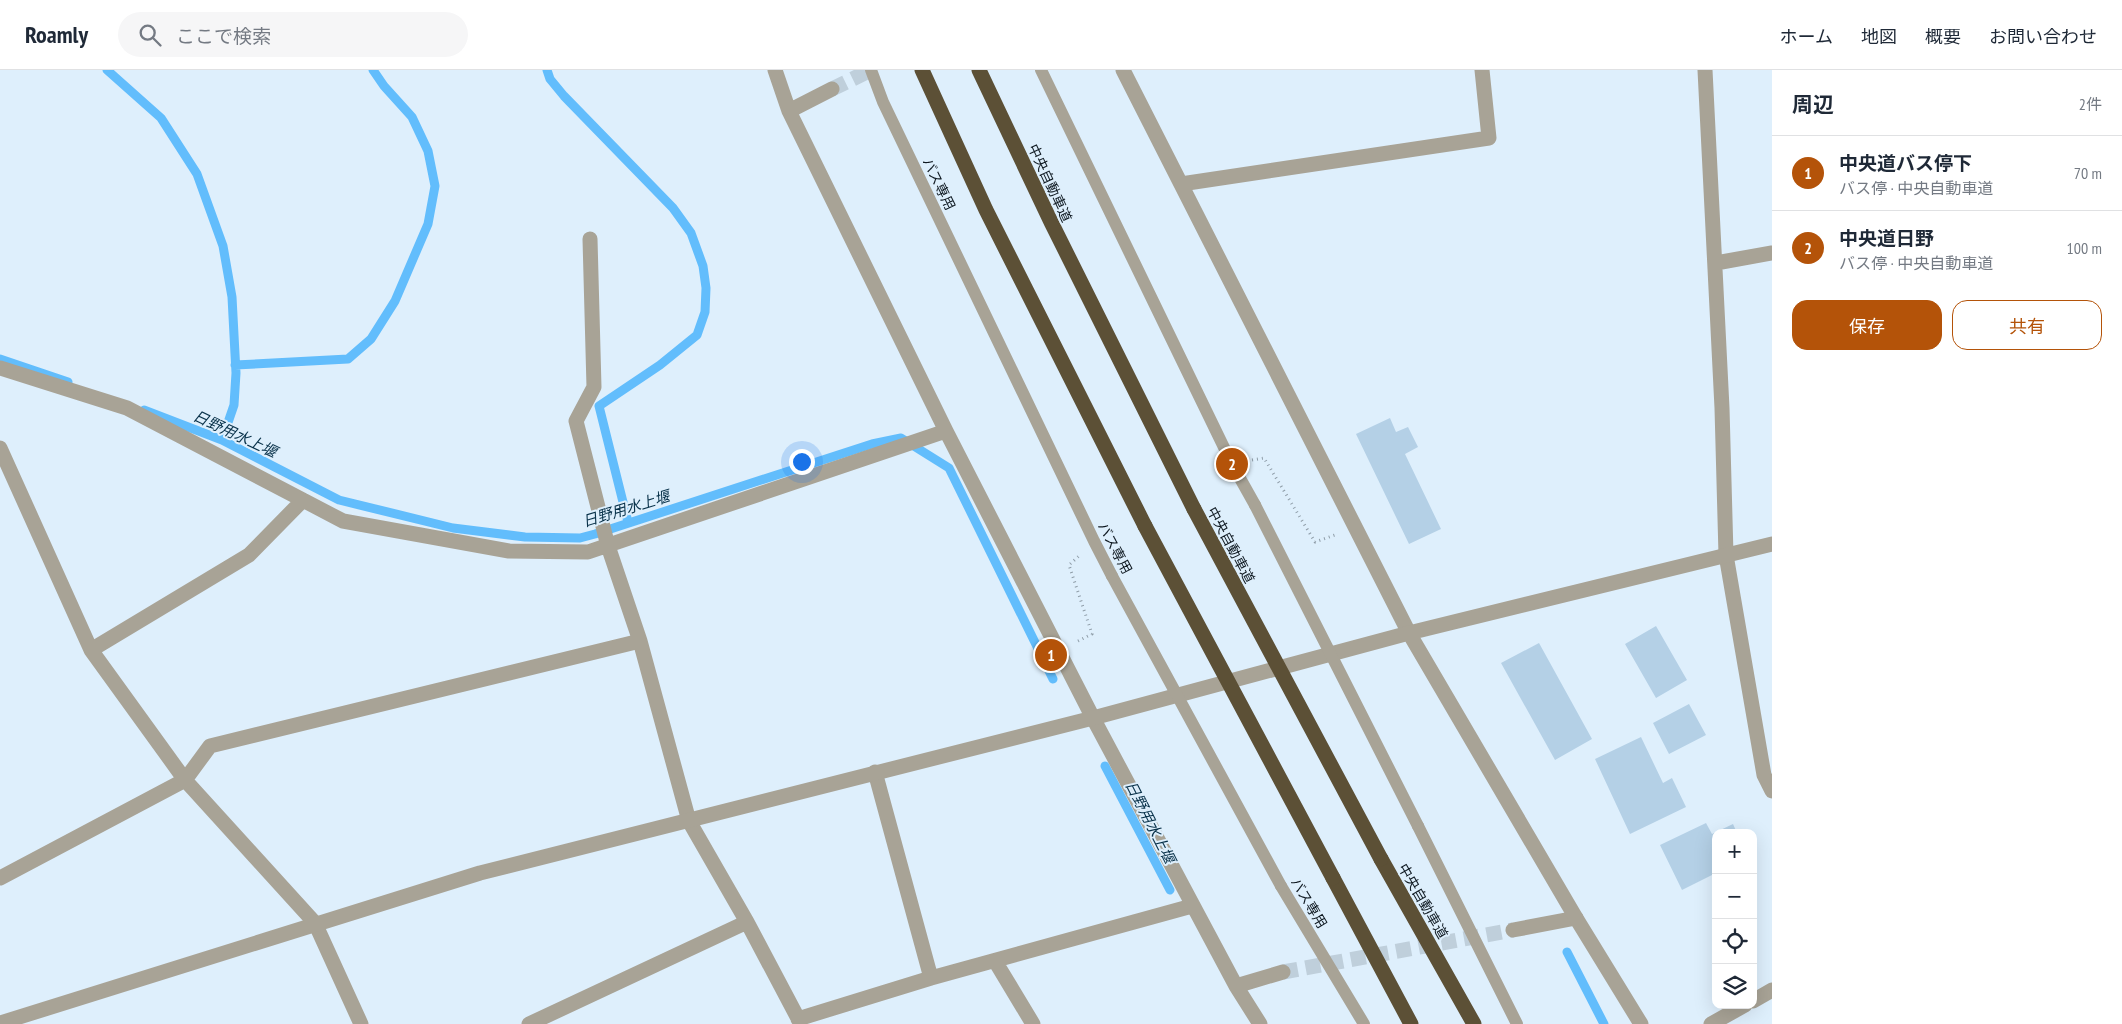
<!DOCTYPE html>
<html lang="ja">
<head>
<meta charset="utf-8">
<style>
  body { margin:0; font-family:"PT Sans Narrow","Noto Sans JP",sans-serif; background:#f6f6f7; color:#1f2937 }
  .controls { position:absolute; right:15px; bottom:15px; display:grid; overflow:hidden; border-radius:10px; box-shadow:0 5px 20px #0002 }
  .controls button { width:45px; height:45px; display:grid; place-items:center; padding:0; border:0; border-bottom:1px solid #e0e1e3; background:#fff; color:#1f2937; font:25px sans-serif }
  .you { position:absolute; left:801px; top:391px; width:18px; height:18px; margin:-12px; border:4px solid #fff; border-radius:50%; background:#1a73e8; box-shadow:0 0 0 8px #1a73e833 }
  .badge { display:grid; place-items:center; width:32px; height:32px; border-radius:50%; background:#b45309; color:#fff; font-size:16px; font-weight:700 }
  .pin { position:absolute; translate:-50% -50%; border:2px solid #fff; box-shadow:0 1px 5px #0006 }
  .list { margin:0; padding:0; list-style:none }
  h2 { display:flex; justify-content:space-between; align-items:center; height:65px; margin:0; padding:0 20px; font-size:21px }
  h2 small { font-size:16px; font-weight:400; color:#747a83 }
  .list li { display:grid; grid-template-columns:32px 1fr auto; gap:15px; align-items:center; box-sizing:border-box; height:75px; padding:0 20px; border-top:1px solid #e0e1e3 }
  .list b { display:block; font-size:19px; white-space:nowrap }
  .list p { margin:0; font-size:16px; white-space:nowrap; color:#747a83 }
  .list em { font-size:16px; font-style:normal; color:#747a83 }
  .actions { display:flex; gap:10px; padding:15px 20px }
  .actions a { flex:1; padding:11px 0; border:1px solid #b45309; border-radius:15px; text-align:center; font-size:18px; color:#b45309 }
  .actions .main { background:#b45309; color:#fff }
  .icon { flex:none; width:28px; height:28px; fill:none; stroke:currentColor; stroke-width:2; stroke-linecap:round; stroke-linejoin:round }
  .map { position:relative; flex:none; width:1772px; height:954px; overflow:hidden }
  header { display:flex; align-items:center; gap:30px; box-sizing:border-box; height:70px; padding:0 25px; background:#fff; border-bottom:1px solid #e0e1e3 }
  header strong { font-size:24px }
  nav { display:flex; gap:28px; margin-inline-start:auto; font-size:18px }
  .search { width:350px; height:45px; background:#f6f6f7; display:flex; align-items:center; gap:12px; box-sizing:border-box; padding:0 18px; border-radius:28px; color:#747a83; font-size:19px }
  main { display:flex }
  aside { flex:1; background:#fff }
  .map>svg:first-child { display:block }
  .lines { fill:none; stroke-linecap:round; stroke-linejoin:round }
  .stream { stroke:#62bdfc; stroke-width:9 }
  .building { fill:#b4d0e6 }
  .minor-tunnel { stroke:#bfcfdb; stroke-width:15; stroke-dasharray:15 8; stroke-linecap:butt }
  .path { stroke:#8f9da8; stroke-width:3; stroke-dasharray:1 4; stroke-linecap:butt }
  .service { stroke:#a8a396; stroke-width:12 }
  .minor { stroke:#a8a396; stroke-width:15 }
  .tertiary { stroke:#a8a396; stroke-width:15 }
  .motorway { stroke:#5c5036; stroke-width:15 }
  .service-bridge { stroke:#a8a396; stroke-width:12 }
  .motorway-bridge { stroke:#5c5036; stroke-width:15 }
  .labels { text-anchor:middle; stroke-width:4; stroke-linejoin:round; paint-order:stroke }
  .street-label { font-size:14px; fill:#0e1820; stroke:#deeffc }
  .water-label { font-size:15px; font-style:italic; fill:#073048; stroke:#deeffc }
</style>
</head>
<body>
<header>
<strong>Roamly</strong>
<div class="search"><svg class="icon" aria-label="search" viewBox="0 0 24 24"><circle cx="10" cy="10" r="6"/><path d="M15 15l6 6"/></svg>ここで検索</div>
<nav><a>ホーム</a><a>地図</a><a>概要</a><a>お問い合わせ</a></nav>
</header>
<main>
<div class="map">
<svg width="1772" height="954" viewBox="0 0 1772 954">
  <rect width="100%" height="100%" fill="#deeffc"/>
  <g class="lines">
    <!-- stream -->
    <path class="stream" d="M107,0L161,48L197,104L223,176L232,227L236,303L234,335L222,370
      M547,0L550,9L564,26L673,138L691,163L703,196L706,218L705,242L697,265L660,295L599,336L628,452
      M0,289L68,312
      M235,295L348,289L371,269L395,231L428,154L435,116L428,81L412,47L384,16L373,0
      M144,340L222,370L339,430L453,458L525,467L580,468L595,464L872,374L901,368L949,398L1053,609
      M1105,696L1170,820
      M1567,882L1604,954"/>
  </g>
  <!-- building -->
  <path class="building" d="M1390,348L1396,362L1408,357L1418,377L1405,384L1441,459L1409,474L1356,364Z
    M1656,556L1687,610L1656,628L1625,574Z
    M1539,573L1592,669L1555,690L1501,593Z
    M1689,634L1706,665L1669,684L1653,653Z
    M1641,667L1663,713L1672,708L1686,737L1630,764L1595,689Z
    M1706,753L1712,764L1733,754L1737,763H1716V803L1682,820L1660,775Z"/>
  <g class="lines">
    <!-- minor-tunnel -->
    <path class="minor-tunnel" d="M832,19L871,0
      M1283,902L1513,860"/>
    <!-- path -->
    <path class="path" d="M1252,390L1264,388L1315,472L1335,465
      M1078,571L1092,564L1069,495L1079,486"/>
    <!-- service -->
    <path class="service" d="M871,0L883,32L1094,471L1112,506
      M1041,0L1232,394L1255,435
      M1418,756L1517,954
      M1281,816L1364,954"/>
    <!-- minor -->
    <path class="minor" d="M775,0L789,41L946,361L1093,648L1236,916L1260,954
      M1123,0L1409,563
      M1705,0L1722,338L1726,485L1764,705L1772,721
      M789,41L832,19
      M1181,114L1489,68L1482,0
      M590,169L594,317L576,351L608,476L640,571L689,751L747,852L801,954
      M1716,193L1772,183
      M0,298L127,338L343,451L509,481L588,482L946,361
      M0,378L91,580L185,710L315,853L361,954
      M91,580L249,485L303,430
      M875,702L931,908
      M0,808L185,710L210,676L640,571
      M1513,860L1576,848
      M995,891L1033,954
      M1236,916L1283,902
      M1753,931L1772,920
      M798,949L931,908L1192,836
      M529,954L747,852
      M1711,954L1745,935"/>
    <!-- tertiary -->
    <path class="tertiary" d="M1409,563L1576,848L1641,954
      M0,953L480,803L1093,648L1409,563L1772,474"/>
    <!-- motorway -->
    <path class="motorway" d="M922,0L986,140L1145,456
      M979,0L1051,152L1194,439
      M1381,789L1474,954
      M1333,808L1411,954"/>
    <!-- service-bridge -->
    <path class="service-bridge" d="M1255,435L1418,756
      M1112,506L1281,816"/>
    <!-- motorway-bridge -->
    <path class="motorway-bridge" d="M1194,439L1381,789
      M1145,456L1333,808"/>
  </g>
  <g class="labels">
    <!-- street labels -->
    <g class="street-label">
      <text transform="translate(1050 113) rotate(65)" y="5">中央自動車道</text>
      <text transform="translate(939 114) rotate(64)" y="5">バス専用</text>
      <text transform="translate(1231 475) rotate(62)" y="5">中央自動車道</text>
      <text transform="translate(1115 478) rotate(62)" y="5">バス専用</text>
      <text transform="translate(1423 831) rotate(60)" y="5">中央自動車道</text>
      <text transform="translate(1309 833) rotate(59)" y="5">バス専用</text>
    </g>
    <!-- water labels -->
    <g class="water-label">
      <text transform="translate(235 364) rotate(25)" y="5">日野用水上堰</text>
      <text transform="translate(626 439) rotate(-17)" y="5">日野用水上堰</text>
      <text transform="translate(1150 752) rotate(63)" y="5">日野用水上堰</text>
    </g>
  </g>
</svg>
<div class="controls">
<button>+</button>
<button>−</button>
<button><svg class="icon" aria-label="locate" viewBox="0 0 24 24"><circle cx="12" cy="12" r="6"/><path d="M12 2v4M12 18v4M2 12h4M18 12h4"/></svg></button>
<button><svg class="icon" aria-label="layers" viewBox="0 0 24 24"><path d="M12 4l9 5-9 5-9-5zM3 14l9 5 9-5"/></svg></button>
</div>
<div class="you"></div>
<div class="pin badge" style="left:1051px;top:585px">1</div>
<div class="pin badge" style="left:1232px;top:394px">2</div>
</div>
<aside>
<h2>周辺<small>2件</small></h2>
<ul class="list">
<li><span class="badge">1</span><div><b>中央道バス停下</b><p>バス停 · 中央自動車道</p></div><em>70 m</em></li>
<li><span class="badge">2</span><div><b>中央道日野</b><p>バス停 · 中央自動車道</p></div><em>100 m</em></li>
</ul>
<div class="actions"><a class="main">保存</a><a>共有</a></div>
</aside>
</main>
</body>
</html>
